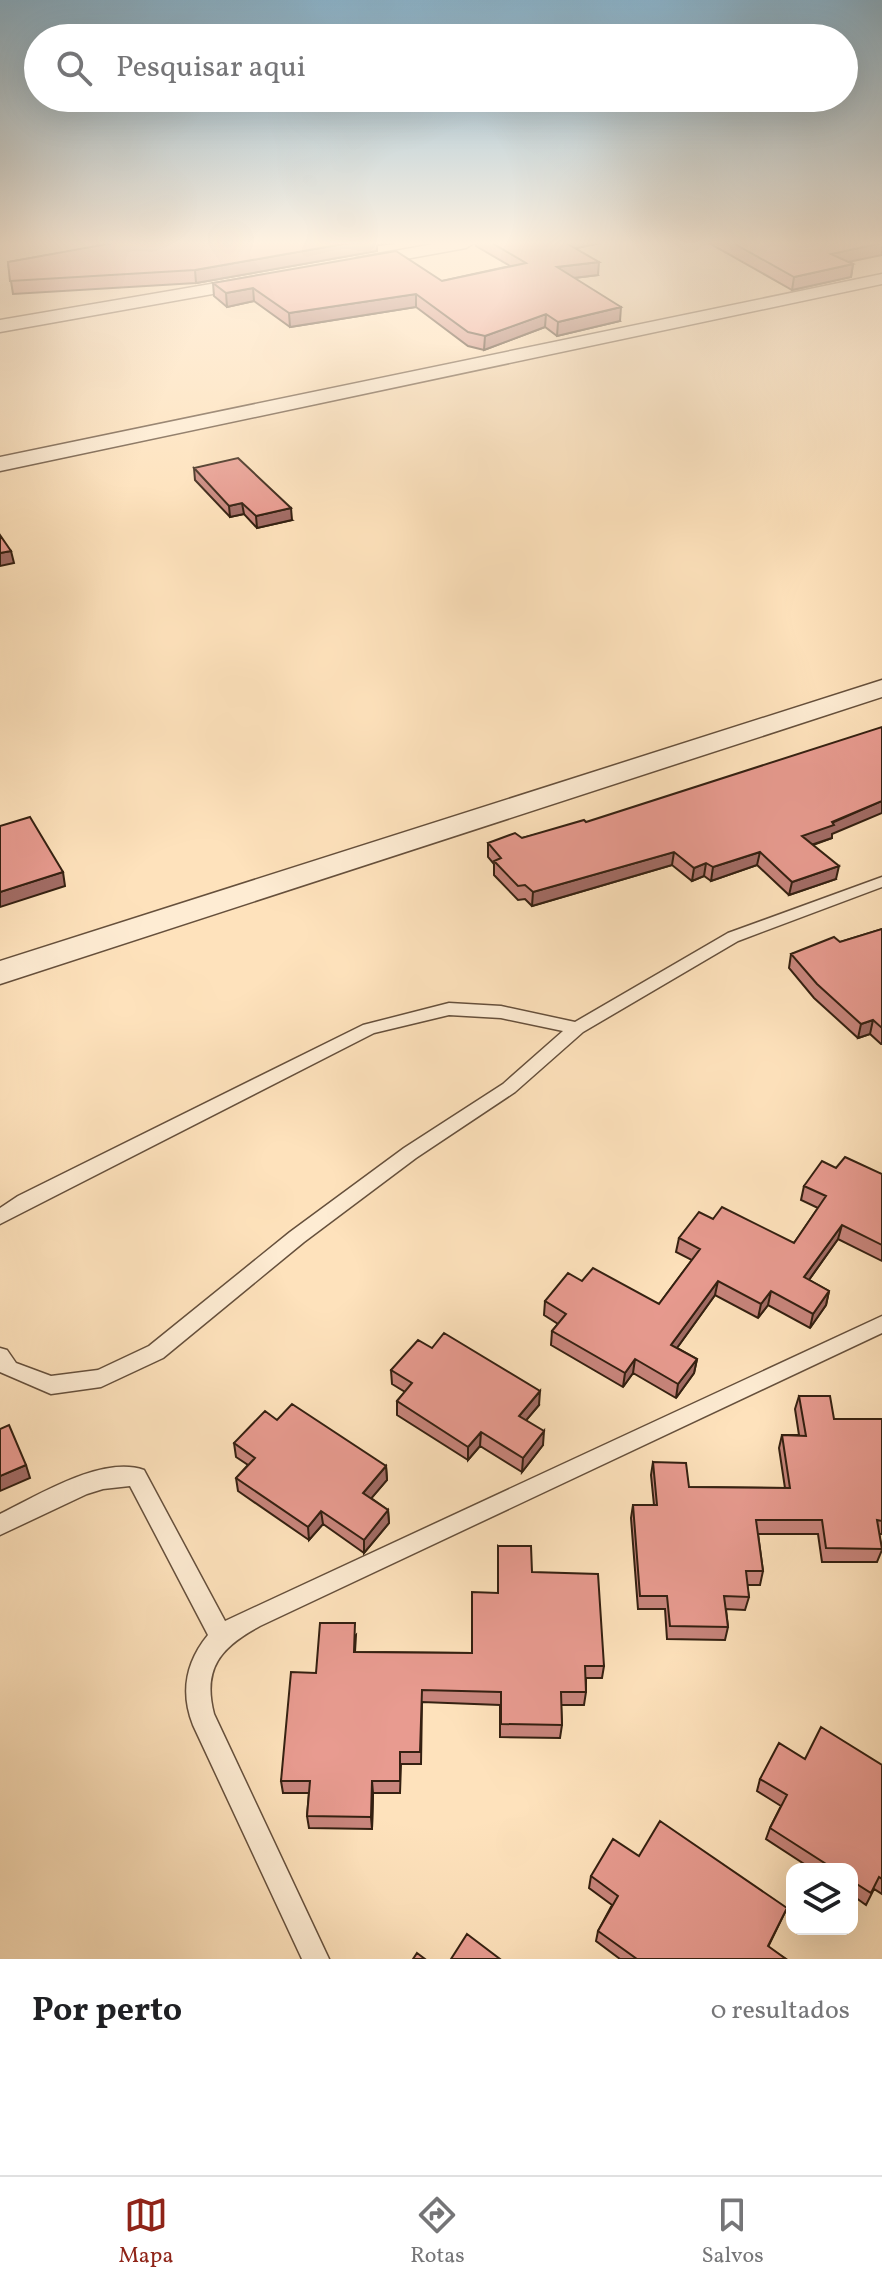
<!DOCTYPE html>
<html lang="pt">
<head>
<meta charset="utf-8">
<style>
  body { margin:0; font-family:Vollkorn,serif; background:#f6f6f6; color:#202124 }
  .controls { position:absolute; right:24px; bottom:24px; display:grid; overflow:hidden; border-radius:16px; box-shadow:0 8px 32px #0002 }
  .controls button { width:72px; height:72px; display:grid; place-items:center; padding:0; border:0; border-bottom:2px solid #e0e0e0; background:#fff; color:#202124; font:40px sans-serif }
  .list { margin:0; padding:0; list-style:none }
  h2 { display:flex; justify-content:space-between; align-items:center; height:104px; margin:0; padding:0 32px; font-size:34px }
  h2 small { font-size:26px; font-weight:400; color:#757577 }
  .icon { flex:none; width:44px; height:44px; fill:none; stroke:currentColor; stroke-width:2; stroke-linecap:round; stroke-linejoin:round }
  .map { position:relative; flex:none; width:882px; height:1959px; overflow:hidden }
  .search { position:absolute; background:#fff; box-shadow:0 8px 32px #0002; left:24px; right:24px; top:24px; height:88px; display:flex; align-items:center; gap:20px; box-sizing:border-box; padding:0 28px; border-radius:44px; color:#757577; font-size:30px }
  .sheet { height:216px; background:#fff }
  nav { display:flex; justify-content:space-around; align-items:center; box-sizing:border-box; height:112px; border-top:2px solid #e0e0e0; background:#fff; font-size:22px; color:#757577 }
  nav a { display:grid; justify-items:center; gap:4px }
  nav .on { color:#8f2418 }
  .map>svg:first-child { display:block }
  .lines { fill:none; stroke-linecap:round; stroke-linejoin:round }
  .lane-casing { stroke:#66503c; stroke-width:3 }
  .street-casing { stroke:#66503c; stroke-width:3 }
  .lane { fill:#feecd3; fill-rule:evenodd }
  .street { fill:#feecd3; fill-rule:evenodd }
  .wall { fill:#c8857c; stroke:#342011; stroke-width:2 }
  .shaded-wall { fill:#a26c65; stroke:#342011; stroke-width:2 }
  .building { fill:#e89b90; stroke:#342011; stroke-width:2 }
</style>
</head>
<body>
<div class="map">
<svg width="882" height="1959" viewBox="0 0 882 1959">
  <rect width="100%" height="100%" fill="#fee2bc"/>
  <filter id="stains"><feTurbulence type="fractalNoise" baseFrequency=".0025" numOctaves="4"/><feColorMatrix values="0 0 0 0 .2 0 0 0 0 .09 0 0 0 0 .02 0 0 0 .5 -.17"/></filter>
  <radialGradient id="worn" r=".72"><stop offset=".6" stop-color="#630" stop-opacity="0"/><stop offset="1" stop-color="#630" stop-opacity=".3"/></radialGradient>
  <g class="lines">
    <defs>
      <path id="lane" d="M882,877V887L738,941L583,1032L515,1092L416,1158L304,1242L163,1358L101,1387L51,1394L0,1372V1348L7,1350L16,1363L51,1376L98,1370L149,1346L290,1232L404,1148L503,1084L563,1031L501,1018L449,1015L374,1033L0,1224V1208L18,1196L363,1025L449,1003L501,1006L575,1022L728,933Z
        M882,1316V1333L260,1626C221,1647 202,1668 214,1714L329,1959H302L193,1725C180,1692 186,1662 208,1635L130,1486L103,1489L87,1494L0,1535V1514C37,1496 102,1455 144,1470L225,1621Z"/>
      <path id="street" d="M439,243H474L466,248L356,268L347,263L356,258Z
        M882,274V284L0,471V457Z
        M257,276L263,277L266,281L263,285L0,332V320Z
        M882,680V697L0,984V961Z"/>
    </defs>
    <!-- lane casing -->
    <use href="#lane" class="lane-casing"/>
    <!-- street casing -->
    <use href="#street" class="street-casing"/>
    <!-- lane -->
    <use href="#lane" class="lane"/>
    <!-- street -->
    <use href="#street" class="street"/>
  </g>
  <!-- wall -->
  <path class="wall" d="M96,243H395L377,245V251L196,283L13,294L8,262L100,246Z
    M476,243H600L575,248L598,275L574,278L620,321L557,336L545,327L484,350L468,346L416,307L290,327L254,301L227,307L214,296L213,283L442,281L510,266L476,246Z
    M709,243H882L849,262L853,264L851,277L792,290Z
    M194,468L292,520L257,528L244,514L230,517L195,480Z
    M586,822L832,834V838L813,845L836,879L789,895L757,865L711,881L704,876L692,881L672,865L532,906L525,899L518,900L494,875V864L488,857V843L522,838Z
    M882,929V1044H881L870,1034L858,1038L814,998L789,968L791,954L840,942Z
    M836,1168L882,1174V1261L838,1239L809,1280L829,1291L826,1305L810,1328L768,1305L758,1318L715,1295L677,1348L697,1359L694,1373L676,1398L633,1373L623,1387L551,1345L552,1331L558,1324L544,1315L545,1301L582,1281L659,1304L692,1260L676,1252L679,1238L713,1219L794,1243L818,1208L801,1200L804,1186Z
    M432,1348L539,1405L526,1420L543,1445L522,1472L480,1446L468,1460L397,1415V1401L405,1392L392,1384L391,1370Z
    M799,1396L834,1419H882V1534H879L882,1550L877,1562H822L818,1534H758L763,1571L760,1585H747L749,1597L745,1610L726,1609L728,1627L725,1640L667,1639L665,1609H638L631,1518L633,1505H654L651,1475L653,1462L689,1487L785,1488L779,1448L782,1435H799L795,1409Z
    M277,1420L386,1466L387,1480L371,1498L388,1510L389,1523L364,1553L323,1524L309,1540L238,1491L236,1478L248,1465L236,1457L234,1443Z
    M498,1546L532,1572L604,1666L602,1678H586V1692L584,1705H561L562,1725L560,1738L500,1737V1705L422,1702L421,1764H401L400,1793H373L372,1829L309,1828L307,1816L309,1793H283L281,1781L316,1673L356,1635L355,1652L472,1653L498,1593Z
    M805,1759L882,1765V1894L874,1889L866,1905L852,1895V1869H812L766,1839L770,1828L781,1806L757,1791L760,1779Z
    M639,1856L787,1908L768,1947L786,1959H620L596,1941L598,1931L612,1905L589,1888L591,1876Z"/>
  <!-- shaded-wall -->
  <path class="shaded-wall" d="M349,243H395L377,245V251L196,283L195,270Z
    M559,243H600L559,252Z
    M882,243V255L829,266L831,254Z
    M599,262L598,275L556,280L557,267Z
    M853,264L851,277L792,290L794,277Z
    M253,288L254,301L227,307L226,293Z
    M416,294V307L290,327L289,313Z
    M621,307L620,321L557,336L558,322Z
    M546,314L545,327L484,350L485,336Z
    M242,503L244,514L230,517L229,506Z
    M291,508L292,520L257,528L256,516Z
    M11,551L14,563L0,566V553Z
    M882,801V813L832,834V838L799,849L802,836Z
    M674,852L672,865L532,906L533,892Z
    M760,852L757,865L711,881L713,867Z
    M706,863L704,876L692,881L694,868Z
    M839,866L836,879L789,895L792,882Z
    M63,872L65,886L0,907V892Z
    M873,1020L870,1034L858,1038L861,1024Z
    M842,1225L838,1239L801,1291L804,1277Z
    M718,1281L715,1295L669,1359L671,1345Z
    M771,1291L768,1305L758,1318L761,1304Z
    M829,1291L826,1305L810,1328L813,1314Z
    M635,1359L633,1373L623,1387L625,1373Z
    M697,1359L694,1373L676,1398L678,1384Z
    M540,1391L539,1405L518,1430L519,1416Z
    M544,1431L543,1445L522,1472L523,1458Z
    M481,1432L480,1446L468,1460V1447Z
    M26,1465L30,1478L0,1491V1476Z
    M386,1466L387,1480L364,1507L363,1493Z
    M388,1510L389,1523L364,1553V1540Z
    M321,1511L323,1524L309,1540L308,1527Z
    M372,1781L373,1793L372,1829L371,1817Z"/>
  <!-- building -->
  <path class="building" d="M113,243H349L195,270L10,281L8,262Z
    M492,243H566L599,262L557,267L621,307L558,322L546,314L485,336L468,332L416,294L289,313L253,288L226,293L213,283L396,251L442,281L526,263Z
    M733,243H882L831,254L853,264L794,277Z
    M238,458L291,508L256,516L242,503L229,506L194,468Z
    M0,535L11,551L0,553Z
    M882,727V801L832,822L834,825L802,836L839,866L792,882L760,852L713,867L706,863L694,868L674,852L533,892L525,885L518,886L494,861L501,858L488,843L515,833L522,838L584,820L586,822Z
    M30,817L63,872L0,892V826Z
    M882,929V1028L873,1020L861,1024L817,984L791,954L834,937L840,942Z
    M845,1157L882,1174V1245L842,1225L804,1277L829,1291L813,1314L771,1291L761,1304L718,1281L671,1345L697,1359L678,1384L635,1359L625,1373L552,1331L566,1314L545,1301L568,1273L582,1281L593,1268L659,1304L700,1249L679,1238L699,1212L713,1219L722,1207L794,1243L826,1196L804,1186L822,1161L836,1168Z
    M444,1333L540,1391L519,1416L544,1431L523,1458L481,1432L468,1447L397,1401L412,1383L391,1370L418,1340L432,1348Z
    M799,1396H830L834,1419H882V1521L877,1520L882,1549L826,1548L822,1520H756L763,1571H746L749,1597L724,1596L728,1627L670,1626L667,1596H640L633,1505H657L653,1462L686,1463L689,1487L790,1488L782,1435L806,1436Z
    M292,1404L386,1466L363,1493L388,1510L364,1540L321,1511L308,1527L236,1478L255,1458L234,1443L265,1411L277,1420Z
    M9,1425L26,1465L0,1476V1429Z
    M498,1546H531L532,1572L598,1574L604,1666H585L586,1692H561L562,1725L501,1724V1692L422,1690L420,1752H400V1781H372L371,1817L307,1816L310,1781H281L291,1672L316,1673L320,1623H355L354,1652L472,1653V1592L498,1593Z
    M821,1727L882,1765V1879L879,1877L871,1893L852,1881V1869H834L770,1828L787,1795L760,1779L779,1743L805,1759Z
    M660,1821L787,1908L768,1946L786,1959H637L598,1931L618,1896L591,1876L613,1839L639,1856Z
    M467,1934L500,1959H451Z
    M417,1953L425,1959H413Z"/>
  <!-- sky -->
  <linearGradient id="sky" x2="0" y2="1"><stop stop-color="#8bb8d3"/><stop offset="0.47" stop-color="#fff2e1"/><stop offset="1" stop-color="#fff2e1" stop-opacity="0"/></linearGradient>
  <rect width="882" height="517" fill="url(#sky)"/>
  <rect width="100%" height="100%" filter="url(#stains)"/>
  <rect width="100%" height="100%" fill="url(#worn)"/>
</svg>
<div class="controls">
<button><svg class="icon" aria-label="layers" viewBox="0 0 24 24"><path d="M12 4l9 5-9 5-9-5zM3 14l9 5 9-5"/></svg></button>
</div>
<div class="search"><svg class="icon" aria-label="search" viewBox="0 0 24 24"><circle cx="10" cy="10" r="6"/><path d="M15 15l6 6"/></svg>Pesquisar aqui</div>
</div>
<section class="sheet">
<h2>Por perto<small>0 resultados</small></h2>
<ul class="list">
</ul>
</section>
<nav>
<a class="on"><svg class="icon" aria-label="map" viewBox="0 0 24 24"><path d="M3 6l6-2 6 2 6-2v14l-6 2-6-2-6 2zM9 4v14M15 6v14"/></svg>Mapa</a>
<a><svg class="icon" aria-label="directions" viewBox="0 0 24 24"><path d="M12 3l9 9-9 9-9-9zM9 14v-3h6M13 9l2 2-2 2"/></svg>Rotas</a>
<a><svg class="icon" aria-label="saved" viewBox="0 0 24 24"><path d="M7 4h10v16l-5-4-5 4z"/></svg>Salvos</a>
</nav>
</body>
</html>
